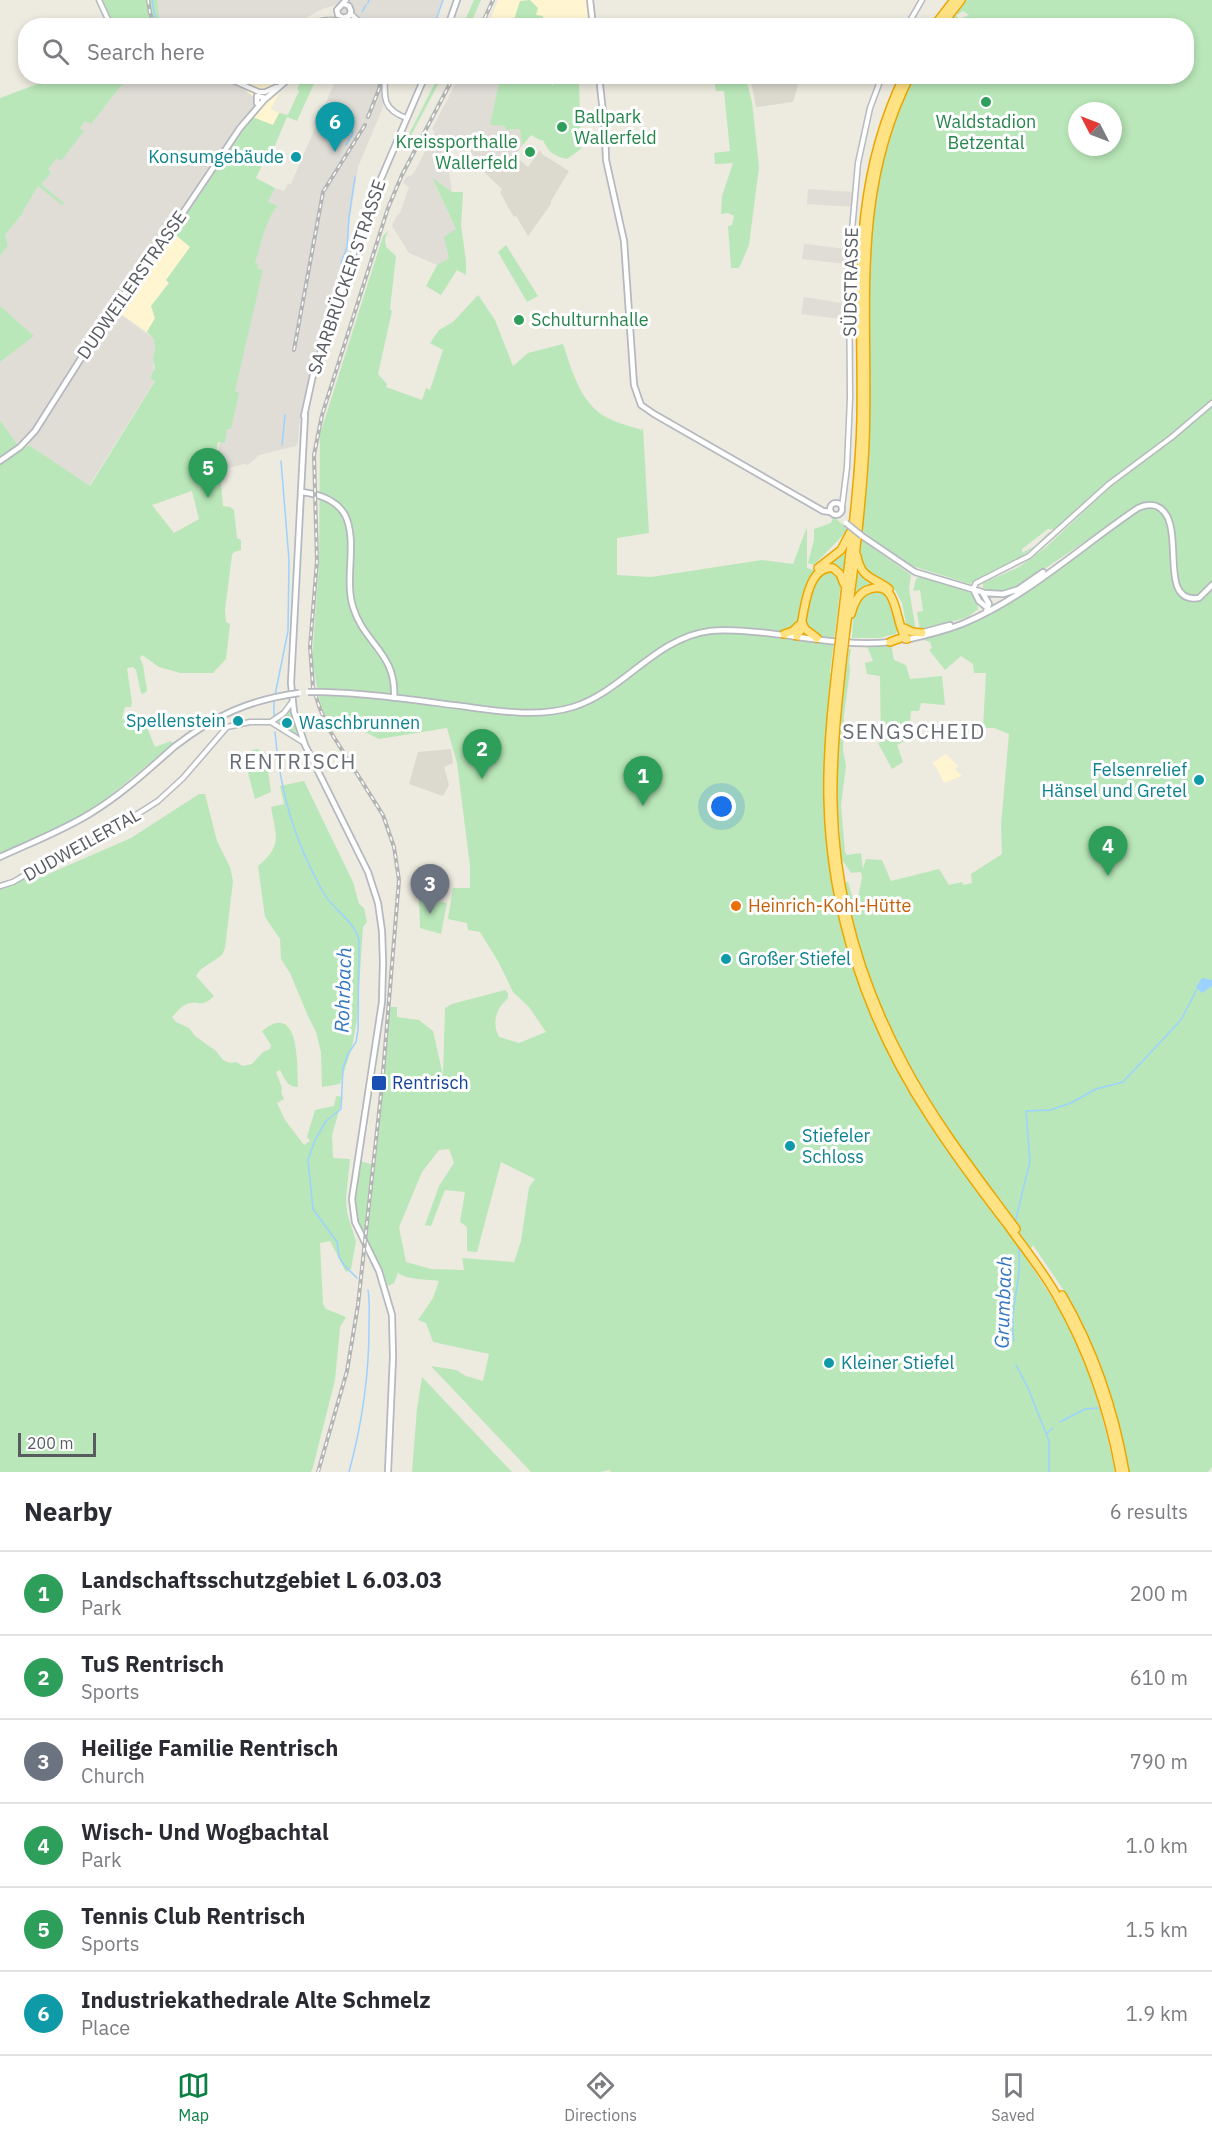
<!DOCTYPE html>
<html lang="en">
<head>
<meta charset="utf-8">
<style>
  body { margin:0; font-family:"IBM Plex Sans",sans-serif; background:#f2f2f3; color:#2b2b33 }
  .compass { position:absolute; left:1068px; top:102px; width:54px; height:54px; border-radius:50%; background:#fff; box-shadow:0 3px 9px #0003; rotate:312deg }
  .scale { position:absolute; left:18px; bottom:15px; width:78px; box-sizing:border-box; padding-left:6px; border:3px solid #585c61; border-top:0; font-size:16px; line-height:21px; white-space:nowrap; color:#585c61; -webkit-text-stroke:4px #fff; paint-order:stroke }
  .you { position:absolute; left:722px; top:807px; width:21px; height:21px; margin:-15px; border:4px solid #fff; border-radius:50%; background:#1a73e8; box-shadow:0 0 0 9px #1a73e833 }
  .badge { display:grid; place-items:center; width:39px; height:39px; border-radius:50%; background:#0b8043; color:#fff; font-size:20px; font-weight:700 }
  .pin { position:absolute; translate:-50% -50px; filter:drop-shadow(0 2px 3px #0008) }
  .pin::after { content:''; position:absolute; top:32px; width:21px; height:18px; background:inherit; clip-path:polygon(0 0,100% 0,50% 100%) }
  .list { margin:0; padding:0; list-style:none }
  h2 { display:flex; justify-content:space-between; align-items:center; height:78px; margin:0; padding:0 24px; font-size:26px }
  h2 small { font-size:20px; font-weight:400; color:#7c7c81 }
  .list li { display:grid; grid-template-columns:39px 1fr auto; gap:18px; align-items:center; box-sizing:border-box; height:84px; padding:0 24px; border-top:2px solid #e1e1e2 }
  .list b { display:block; font-size:22px; white-space:nowrap }
  .list p { margin:0; font-size:20px; white-space:nowrap; color:#7c7c81 }
  .list em { font-size:20px; font-style:normal; color:#7c7c81 }
  .icon { flex:none; width:33px; height:33px; fill:none; stroke:currentColor; stroke-width:2; stroke-linecap:round; stroke-linejoin:round }
  .map { position:relative; flex:none; width:1212px; height:1472px; overflow:hidden }
  .search { position:absolute; background:#fff; box-shadow:0 3px 9px #0003; left:18px; right:18px; top:18px; height:66px; display:flex; align-items:center; gap:15px; box-sizing:border-box; padding:0 21px; border-radius:24px; color:#7c7c81; font-size:22px }
  .sheet { height:582px; background:#fff }
  nav { display:flex; justify-content:space-around; align-items:center; box-sizing:border-box; height:84px; border-top:2px solid #e1e1e2; background:#fff; font-size:16px; color:#7c7c81 }
  nav a { display:grid; justify-items:center; gap:3px }
  nav .on { color:#0b8043 }
  .map>svg:first-child { display:block }
  .commercial { fill:#fff5d1 }
  .industrial { fill:#e0ddd7 }
  .education { fill:#dcd9ce }
  .green { fill:#b9e7b9; fill-rule:evenodd }
  .water { fill:#9cd2ff }
  .lines { fill:none; stroke-linecap:round; stroke-linejoin:round }
  .stream { stroke:#9cd2ff; stroke-width:1.5 }
  .tertiary-casing { stroke:#b7babf; stroke-width:7 }
  .secondary-casing { stroke:#b5b9bf; stroke-width:8 }
  .motorway-casing { stroke:#eba600; stroke-width:10 }
  .tertiary { stroke:#fff; stroke-width:4 }
  .secondary { stroke:#fff; stroke-width:4.5 }
  .motorway { stroke:#ffe283; stroke-width:7 }
  .rail-casing { stroke:#b3b4b4; stroke-width:4 }
  .rail { stroke:#fff; stroke-width:1.5; stroke-dasharray:4.5; stroke-linecap:butt }
  .secondary-bridge-casing { stroke:#b5b9bf; stroke-width:8; stroke-linecap:butt }
  .motorway-bridge-casing { stroke:#eba600; stroke-width:10; stroke-linecap:butt }
  .secondary-bridge { stroke:#fff; stroke-width:4.5 }
  .motorway-bridge { stroke:#ffe283; stroke-width:7 }
  .leisure-dot { fill:#2e9e5b; stroke:#fff; stroke-width:2 }
  .culture-dot { fill:#0f9aa8; stroke:#fff; stroke-width:2 }
  .food-dot { fill:#e8710a; stroke:#fff; stroke-width:2 }
  .transit-dot { fill:#1a4fb4; stroke:#fff; stroke-width:2 }
  .labels { text-anchor:middle; stroke-width:6; stroke-linejoin:round; paint-order:stroke }
  .leisure-label { font-size:18px; fill:#27864d; stroke:#fff; text-anchor:start }
  .culture-label { font-size:18px; fill:#0d838f; stroke:#fff; text-anchor:start }
  .street-label { font-size:18px; fill:#585c61; stroke:#fff }
  .food-label { font-size:18px; fill:#c56008; stroke:#fff; text-anchor:start }
  .transit-label { font-size:18px; fill:#164399; stroke:#fff; text-anchor:start }
  .water-label { font-size:20px; font-style:italic; fill:#3577c1; stroke:#fff }
  .quarter-label { font-size:21px; letter-spacing:1.5px; fill:#696e74; stroke:#fff }
</style>
</head>
<body>
<div class="map">
<svg width="1212" height="1472" viewBox="0 0 1212 1472">
  <rect width="100%" height="100%" fill="#edeadf"/>
  <!-- commercial -->
  <path class="commercial" d="M498,0H588L590,25L497,26L489,23Z
    M242,77H279L284,83L271,109L279,113L273,126L250,116L261,103L244,89L240,81Z
    M172,232L191,247L166,280L169,282L151,306L155,318L147,332L115,310Z
    M946,754L958,766L955,769L962,776L944,783L936,767L932,763Z"/>
  <!-- industrial -->
  <path class="industrial" d="M157,0H442L435,26L341,25L342,3L322,9L294,25H165L159,16Z
    M128,77H225L240,81L244,89L262,104L115,310L154,339L155,349L153,360L155,380L89,486L29,445L25,439L19,447L0,420V362L33,336L0,306V256L8,246L5,235L23,213L22,211L38,186L65,204L41,184L48,169L57,158L60,160L83,131L80,128L85,120L91,124Z
    M337,77H382L383,107L358,167L348,231V265L314,374L305,396L300,416L298,442L296,446L259,455L248,465L243,464L225,469L215,461L263,270L257,268L255,263L268,219L272,210L277,206L268,202L275,188L284,191L288,184H291Z
    M459,77H478V78L499,83L490,125L506,126V130L520,129L522,146L515,156L496,163L484,172L461,137L457,139L447,156L452,192L432,179L456,229L449,258L437,265L409,253L392,226L396,217L400,213L409,187L403,183L406,177L412,175L416,169L435,132L432,129Z
    M808,189L855,192L854,207L807,204Z
    M804,244L847,249L846,264L802,259Z
    M804,297L842,303L840,319L801,314Z"/>
  <!-- education -->
  <path class="education" d="M750,77H796L798,85L793,102L756,107Z
    M540,150L542,154L569,171L551,201V204L528,236L516,216L514,217L508,207L500,192L502,189L484,172L496,163L515,156L528,167Z
    M451,749L453,763L444,767L449,785L443,796L409,784L418,752Z"/>
  <!-- green -->
  <path class="green" d="M102,0H157L159,16L165,25H106L111,20Z
    M474,0H481L470,25H463Z
    M530,0L538,8L536,15L543,16L541,25L512,26L520,1Z
    M964,0H1212V1467L1208,1472H1128L1113,1407L1102,1371L1065,1292L1033,1245L1025,1257C1044,1285 1063,1313 1077,1344C1095,1385 1106,1429 1115,1472H611L609,1470L601,1472H531L431,1366L456,1370L466,1376L483,1381L489,1354L433,1342L426,1323L418,1320L433,1298L439,1281C426,1279 408,1280 398,1273L394,1283L388,1286C377,1259 357,1233 354,1203C353,1189 357,1174 359,1161L375,1165L389,1007H397V1017L419,1020L433,1031L443,1075L445,1008L452,1004L505,990L508,993V998C497,1008 491,1021 499,1037L519,1043L546,1032L529,1007L513,992L499,963L480,932L468,930L467,923L448,919L453,888H470V866L457,763L447,728L379,739L347,723L332,728L321,708L312,661L319,563L320,434L383,236L388,231L385,239L386,247L396,256L390,309L392,311L378,374L387,384L386,387L422,400L426,388L430,390L443,350L430,343L439,330L453,322L478,295L495,320L513,366L528,353L563,344C572,370 580,403 606,417C616,423 630,426 642,430L643,428L649,533L617,538V575L651,577L762,560L793,564L807,527V568L820,572L836,571L841,582L830,673L833,676C829,716 824,756 824,796C824,826 829,855 834,884L848,882L856,909L862,877L861,872L851,873L841,858L837,789L839,717L849,649H851L849,662L850,671L844,714L843,750L846,766L841,805L845,852L847,855L861,853L863,869L866,859L882,860L891,881L939,869L949,885L962,882L963,885L972,883L971,874L1002,854L1001,825L1009,734L994,728H983L986,673H974L973,664L961,656L945,670L929,650L932,648L930,642L924,640L922,638L989,612L1028,585L991,608L1077,551L1117,520L1019,586L1004,592L1002,591V592L988,591L983,588V583L1019,567L1046,547L1124,474L1122,470L1092,495L1055,530L1048,529L1022,549V553L1035,546L1049,532H1053L1016,561L970,584L906,564L861,530L869,229L882,150L912,77L1186,76V26L945,25L954,13L959,19L969,15L963,11L957,15L956,9ZM1077,111H1113V147H1077ZM449,1149L454,1163L439,1186L425,1225L431,1226L445,1190L465,1192L460,1222L467,1227V1251L477,1252L501,1162L535,1179L529,1187L521,1241L514,1262L462,1258L464,1270L431,1269L406,1262L399,1227L422,1172L439,1150Z
    M59,76L128,77L91,124L85,121L80,128L84,131L61,161L57,158L48,169L51,173L41,184L65,204L62,205L38,186L23,211V213L5,235L8,246L0,256V98Z
    M299,77H317L297,121L287,117L267,164L263,163L256,178L275,188L268,202L278,206C266,216 261,247 255,263L258,264L257,268L263,270L235,391L239,393L231,429H227L225,443L218,442L215,461L225,469L220,473L223,506L230,507L234,510L237,538L241,540V550L234,552L232,555L225,610L226,622L230,624L226,659L213,673H180L159,667L142,655L140,658L143,665L147,691L143,694L141,693L136,670L133,667L127,668L132,703L131,707H125L122,719L146,725L155,747L171,741L173,744L101,803L72,821L0,855V462L29,445L90,486L155,381L150,378L155,368L153,360L155,349L154,339L147,332L155,318L151,306L169,283L166,280L190,247L172,232L250,116L273,125L279,113L288,115L299,91L297,89L301,80ZM192,491L199,519L174,533L152,505Z
    M438,77H442L409,139L407,138Z
    M500,77H550L552,86L555,82L579,80L581,149L567,159C554,156 548,152 543,140H540L531,135L522,146L520,129L506,130L505,126L490,125Z
    M725,77L728,80L746,79L752,102L759,167L749,245L740,266L738,268H731L728,226L732,225L734,216L728,213L721,214L722,196L733,163L715,164L714,153L730,151L724,91H716L714,79Z
    M432,178L452,192H463L461,225L466,261V275L457,270L441,295L426,286L437,265L449,258L444,237L456,229Z
    M506,245L538,296L527,302L498,252Z
    M0,306L34,336L0,362Z
    M0,420L19,447L0,457Z
    M833,517L849,529L814,565L808,563L814,540V529L831,523Z
    M860,539L911,575L909,589L916,631L907,628L902,603L895,590L874,579L859,563Z
    M841,554L847,555L843,570L844,577L841,571L821,567Z
    M857,562L881,585L872,587L851,609L855,585Z
    M919,577C938,582 978,583 978,609L968,617L920,631L917,612L923,611L920,590L913,591L916,579Z
    M878,590L890,597L898,627L896,634L879,638H852L853,617L862,595Z
    M891,644L894,660L906,665L910,679L942,676L945,705L921,703L919,711H911L910,725L903,727L905,741L897,745L903,762L892,769L878,743L881,742L880,676L867,674L865,663L873,661L867,646Z
    M290,708H291L298,738L288,729L273,723Z
    M257,749L270,755L268,771L271,792L255,799L248,773L250,751Z
    M304,781L353,882L359,904L364,908L367,922L363,927L357,1019L352,1047L340,1084L322,1087L321,1052L316,1032L308,1016L290,973L281,959L280,939L265,917L258,866C283,845 276,836 271,807L284,804L280,786Z
    M199,794H205L217,841L230,867L233,881L225,948L222,955L200,970L196,976L214,996C201,1009 200,1000 187,1004C181,1006 176,1013 172,1017L176,1022L189,1028L195,1036L216,1051L223,1060L230,1063L236,1062L243,1066L252,1064L263,1052L270,1049L271,1045L262,1031C300,1000 297,1065 298,1087C287,1087 285,1079 280,1070L276,1072L282,1088L281,1092L284,1099L277,1103L285,1120L304,1145L310,1141L307,1137L315,1110L334,1106L336,1096L343,1097L332,1135L333,1158L350,1159L346,1197L347,1213L356,1241L351,1269L346,1272L330,1241L320,1243L323,1304L326,1309L346,1317L340,1327L335,1380L313,1467L311,1472H0V887L15,883L25,877L30,882L131,838Z
    M421,898L447,903L441,934L420,928L419,899Z
    M422,1377L512,1472H412L417,1409Z"/>
  <!-- water -->
  <path class="water" d="M1202,978L1212,980V986L1202,993L1196,987Z"/>
  <g class="lines">
    <!-- stream -->
    <path class="stream" d="M152,0L154,13L160,26
      M368,3L369,0
      M362,12L366,5
      M434,26L443,0
      M346,145L353,133L349,124
      M341,263L347,247L349,217L355,177
      M282,445L285,415
      M275,695L288,631L289,560L281,461
      M274,700V716
      M275,732C280,792 294,840 323,892C333,910 354,920 359,940L358,1030L356,1042L348,1054L343,1068L341,1109L326,1121L315,1140L308,1160L311,1190L313,1209L337,1242L339,1257L344,1265L357,1278
      M1015,1223L1030,1161L1026,1111L1050,1110L1071,1103L1096,1089L1123,1082L1181,1020L1197,989
      M1014,1341C1008,1309 1024,1277 1018,1245
      M1016,1365L1028,1388L1049,1441V1472
      M1060,1422L1085,1409L1099,1408
      M1047,1433L1053,1428
      M349,1472C362,1424 369,1377 369,1327C369,1315 370,1302 368,1290"/>
    <defs>
      <path id="tertiary" d="M99,0L111,26
        M350,13L364,26
        M907,26L922,0
        M206,76L234,81L259,92H265L276,87
        M385,76C384,99 383,109 406,118
        M842,507L847,467L850,398L849,264L858,163L870,108L882,76
        M973,589L976,583L1029,556L1109,484L1172,437L1212,403
        M271,722L303,742
        M0,886L13,882L42,865L92,843L158,801L183,778L227,727L250,722H271L284,713L292,702"/>
      <path id="secondary" d="M590,0L593,26
        M344,4L349,6L351,11L349,16L343,18L338,15L337,10L346,0
        M338,26L340,17
        M448,26L457,0
        M599,76L605,131L606,160L624,241L634,385L641,405L654,414L823,511L831,512
        M257,103V96L265,98
        M305,414L291,683L294,712L305,745L368,872L378,903L382,931L383,962L382,1002L352,1199L355,1222L379,1271L392,1315L393,1357L388,1472
        M304,416L313,375L371,202L425,76
        M0,461L20,447L35,431L111,311L162,244L240,128L264,100L286,81
        M302,492C318,494 336,499 345,515C358,541 344,579 353,607C364,644 397,653 394,698
        M830 509a6 6 0 1 1 12 0a6 6 0 1 1-12 0Z
        M862,536L915,572L982,592L989,604L986,612
        M1020,588L1043,572
        M973,589L979,601L990,610
        M984,593L1003,594L1019,589
        M920,633L950,625
        M905,640C924,636 944,631 962,624C1027,597 1080,547 1138,508C1144,505 1150,504 1156,506C1190,519 1154,605 1199,598L1212,585
        M321,692C368,693 414,700 461,706C498,711 536,718 573,707C624,691 655,638 710,631C726,629 741,631 756,632C800,636 846,647 891,642
        M0,857C30,843 62,831 91,813C121,795 148,770 174,747"/>
      <path id="motorway" d="M934,26L954,0
        M941,26L961,0
        M857,556C861,579 874,577 889,589
        M818,568L841,550L850,533
        M851,614C854,604 858,592 870,589C900,579 894,626 907,639
        M802,622L805,629L817,638
        M904,628L912,632L922,633
        M784,634L793,631L798,626
        M797,636L800,631C804,613 807,565 833,568L840,574L844,584
        M840,637C848,565 859,492 861,420C863,296 848,193 904,76
        M845,637C853,573 862,508 865,443C870,315 849,196 910,76
        M890,642L904,637
        M839,645C833,696 827,747 828,798C830,912 868,1023 930,1117C954,1154 980,1189 1007,1224C1024,1248 1044,1272 1058,1298C1089,1352 1109,1411 1120,1472
        M844,646C838,698 832,751 833,804C835,895 861,984 904,1064C935,1123 977,1176 1016,1229
        M1062,1295C1094,1350 1114,1409 1125,1472"/>
    </defs>
    <!-- tertiary casing -->
    <use href="#tertiary" class="tertiary-casing"/>
    <!-- secondary casing -->
    <use href="#secondary" class="secondary-casing"/>
    <!-- motorway casing -->
    <use href="#motorway" class="motorway-casing"/>
    <!-- tertiary -->
    <use href="#tertiary" class="tertiary"/>
    <!-- secondary -->
    <use href="#secondary" class="secondary"/>
    <!-- motorway -->
    <use href="#motorway" class="motorway"/>
    <defs>
      <path id="rail" d="M148,0L150,13L155,26
        M302,26C320,17 338,15 356,26
        M481,26L493,0
        M368,117L379,89L381,76
        M294,350L323,192L365,125
        M318,1472L347,1371L358,1305L382,1085L399,880L394,847L383,815L330,731L320,709L313,687L310,647L317,561L314,455L322,415L388,208L402,175L454,76"/>
    </defs>
    <!-- rail casing -->
    <use href="#rail" class="rail-casing"/>
    <!-- rail -->
    <use href="#rail" class="rail"/>
    <defs>
      <path id="secondary-bridge" d="M846,523L862,536
        M308,692H321
        M174,747C214,716 248,700 299,693"/>
      <path id="motorway-bridge" d="M839,645L840,637
        M844,646L845,637"/>
    </defs>
    <!-- secondary-bridge casing -->
    <use href="#secondary-bridge" class="secondary-bridge-casing"/>
    <!-- motorway-bridge casing -->
    <use href="#motorway-bridge" class="motorway-bridge-casing"/>
    <!-- secondary-bridge -->
    <use href="#secondary-bridge" class="secondary-bridge"/>
    <!-- motorway-bridge -->
    <use href="#motorway-bridge" class="motorway-bridge"/>
  </g>
  <!-- markers -->
  <g class="leisure-dot">
    <circle cx="986" cy="102" r="6"/>
    <circle cx="562" cy="127" r="6"/>
    <circle cx="530" cy="152" r="6"/>
    <circle cx="519" cy="320" r="6"/>
  </g>
  <g class="culture-dot">
    <circle cx="296" cy="157" r="6"/>
    <circle cx="238" cy="721" r="6"/>
    <circle cx="287" cy="723" r="6"/>
    <circle cx="1199" cy="780" r="6"/>
    <circle cx="726" cy="959" r="6"/>
    <circle cx="790" cy="1146" r="6"/>
    <circle cx="829" cy="1363" r="6"/>
  </g>
  <circle class="food-dot" cx="736" cy="906" r="6"/>
  <rect class="transit-dot" x="371" y="1075" width="16" height="16" rx="3"/>
  <g class="labels">
    <!-- leisure labels -->
    <g class="leisure-label">
      <text x="574" y="123">Ballpark<tspan x="574" dy="21">Wallerfeld</tspan></text>
      <text x="986" y="128" text-anchor="middle">Waldstadion<tspan x="986" dy="21">Betzental</tspan></text>
      <text x="518" y="148" text-anchor="end">Kreissporthalle<tspan x="518" dy="21">Wallerfeld</tspan></text>
      <text x="531" y="326">Schulturnhalle</text>
    </g>
    <!-- culture labels -->
    <g class="culture-label">
      <text x="284" y="163" text-anchor="end">Konsumgebäude</text>
      <text x="226" y="727" text-anchor="end">Spellenstein</text>
      <text x="299" y="729">Waschbrunnen</text>
      <text x="1187" y="776" text-anchor="end">Felsenrelief<tspan x="1187" dy="21">Hänsel und Gretel</tspan></text>
      <text x="738" y="965">Großer Stiefel</text>
      <text x="802" y="1142">Stiefeler<tspan x="802" dy="21">Schloss</tspan></text>
      <text x="841" y="1369">Kleiner Stiefel</text>
    </g>
    <!-- street labels -->
    <g class="street-label">
      <text transform="translate(347 277) rotate(-71)" y="6">SAARBRÜCKER STRASSE</text>
      <text transform="translate(851 282) rotate(-89)" y="6">SÜDSTRASSE</text>
      <text transform="translate(132 285) rotate(-55)" y="6">DUDWEILERSTRASSE</text>
      <text transform="translate(82 845) rotate(-29)" y="6">DUDWEILERTAL</text>
    </g>
    <!-- food labels -->
    <g class="food-label">
      <text x="748" y="912">Heinrich-Kohl-Hütte</text>
    </g>
    <!-- transit labels -->
    <g class="transit-label">
      <text x="392" y="1089">Rentrisch</text>
    </g>
    <!-- water labels -->
    <g class="water-label">
      <text transform="translate(343 990) rotate(-88)" y="7">Rohrbach</text>
      <text transform="translate(1003 1302) rotate(-88)" y="7">Grumbach</text>
    </g>
    <!-- quarter labels -->
    <g class="quarter-label">
      <text x="914" y="739">SENGSCHEID</text>
      <text x="293" y="769">RENTRISCH</text>
    </g>
  </g>
</svg>
<svg class="compass" viewBox="-18 -18 36 36"><path d="M0-13l5 13h-10z" fill="#e53935"/><path d="M0 13l5-13h-10z" fill="#7c7c81"/></svg>
<div class="scale">200 m</div>
<div class="you"></div>
<div class="pin badge" style="left:643px;top:806px;background:#2e9e5b">1</div>
<div class="pin badge" style="left:482px;top:779px;background:#2e9e5b">2</div>
<div class="pin badge" style="left:430px;top:914px;background:#6b7280">3</div>
<div class="pin badge" style="left:1108px;top:876px;background:#2e9e5b">4</div>
<div class="pin badge" style="left:208px;top:498px;background:#2e9e5b">5</div>
<div class="pin badge" style="left:335px;top:152px;background:#0f9aa8">6</div>
<div class="search"><svg class="icon" aria-label="search" viewBox="0 0 24 24"><circle cx="10" cy="10" r="6"/><path d="M15 15l6 6"/></svg>Search here</div>
</div>
<section class="sheet">
<h2>Nearby<small>6 results</small></h2>
<ul class="list">
<li><span class="badge" style="background:#2e9e5b">1</span><div><b>Landschaftsschutzgebiet L 6.03.03</b><p>Park</p></div><em>200 m</em></li>
<li><span class="badge" style="background:#2e9e5b">2</span><div><b>TuS Rentrisch</b><p>Sports</p></div><em>610 m</em></li>
<li><span class="badge" style="background:#6b7280">3</span><div><b>Heilige Familie Rentrisch</b><p>Church</p></div><em>790 m</em></li>
<li><span class="badge" style="background:#2e9e5b">4</span><div><b>Wisch- Und Wogbachtal</b><p>Park</p></div><em>1.0 km</em></li>
<li><span class="badge" style="background:#2e9e5b">5</span><div><b>Tennis Club Rentrisch</b><p>Sports</p></div><em>1.5 km</em></li>
<li><span class="badge" style="background:#0f9aa8">6</span><div><b>Industriekathedrale Alte Schmelz</b><p>Place</p></div><em>1.9 km</em></li>
</ul>
</section>
<nav>
<a class="on"><svg class="icon" aria-label="map" viewBox="0 0 24 24"><path d="M3 6l6-2 6 2 6-2v14l-6 2-6-2-6 2zM9 4v14M15 6v14"/></svg>Map</a>
<a><svg class="icon" aria-label="directions" viewBox="0 0 24 24"><path d="M12 3l9 9-9 9-9-9zM9 14v-3h6M13 9l2 2-2 2"/></svg>Directions</a>
<a><svg class="icon" aria-label="saved" viewBox="0 0 24 24"><path d="M7 4h10v16l-5-4-5 4z"/></svg>Saved</a>
</nav>
</body>
</html>
